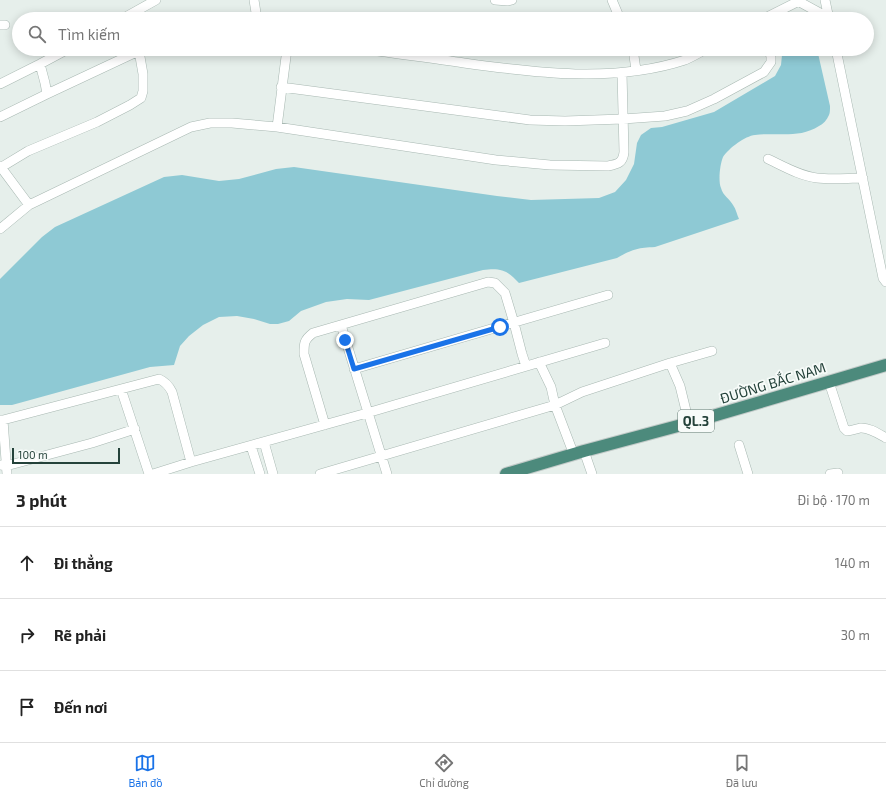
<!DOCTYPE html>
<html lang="vi">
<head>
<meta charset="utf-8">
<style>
  body { margin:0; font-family:"Exo 2",sans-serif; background:#f6f6f6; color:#222 }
  .scale { position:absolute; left:12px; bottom:10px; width:108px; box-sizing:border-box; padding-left:4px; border:2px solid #24423a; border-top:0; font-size:11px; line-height:14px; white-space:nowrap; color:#24423a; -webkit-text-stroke:3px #f7fbf9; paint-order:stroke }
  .stop { position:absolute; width:12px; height:12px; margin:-9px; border:3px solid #1a73e8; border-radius:50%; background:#fff }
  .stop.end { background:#1a73e8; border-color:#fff; box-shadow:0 1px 4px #0008 }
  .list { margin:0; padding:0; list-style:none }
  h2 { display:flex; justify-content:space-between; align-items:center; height:52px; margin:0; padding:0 16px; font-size:17px }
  h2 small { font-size:13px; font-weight:400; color:#767676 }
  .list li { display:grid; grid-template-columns:26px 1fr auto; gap:12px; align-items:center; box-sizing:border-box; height:72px; padding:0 16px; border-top:1px solid #e0e0e0 }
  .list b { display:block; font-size:15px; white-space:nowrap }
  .list em { font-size:13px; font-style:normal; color:#767676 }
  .icon { flex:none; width:22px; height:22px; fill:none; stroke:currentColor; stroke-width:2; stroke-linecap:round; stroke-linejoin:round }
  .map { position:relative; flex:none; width:886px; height:474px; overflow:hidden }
  .search { position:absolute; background:#fff; box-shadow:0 2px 10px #0003; left:12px; right:12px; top:12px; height:44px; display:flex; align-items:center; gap:10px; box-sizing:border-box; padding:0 14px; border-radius:22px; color:#767676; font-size:15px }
  .sheet { height:268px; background:#fff }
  nav { display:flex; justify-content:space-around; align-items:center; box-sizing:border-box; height:56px; border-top:1px solid #e0e0e0; background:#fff; font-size:11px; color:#767676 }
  nav a { display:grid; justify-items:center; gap:2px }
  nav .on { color:#1a73e8 }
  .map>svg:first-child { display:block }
  .water { fill:#8ec9d4 }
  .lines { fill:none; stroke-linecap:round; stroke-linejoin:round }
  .minor-casing { stroke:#a8b8b2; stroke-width:10 }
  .trunk-casing { stroke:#c2cac8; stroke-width:14 }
  .minor { stroke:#fff; stroke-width:9 }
  .trunk { stroke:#4c8a7c; stroke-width:12 }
  .route { stroke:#1a73e8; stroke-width:5 }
  .labels { text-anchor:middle; stroke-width:3.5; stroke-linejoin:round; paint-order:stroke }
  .shield { fill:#f7fbf9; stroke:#637a73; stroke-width:1 }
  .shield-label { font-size:13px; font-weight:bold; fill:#24423a }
  .street-label { font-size:14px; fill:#24423a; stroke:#f7fbf9 }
</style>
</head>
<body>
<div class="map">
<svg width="886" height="474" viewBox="0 0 886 474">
  <rect width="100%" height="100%" fill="#e6efeb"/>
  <!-- water -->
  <path class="water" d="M781,49H817L830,106C830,109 830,113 829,115C827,120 823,124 819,126C799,139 777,132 755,135C745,136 729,148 723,157C720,164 718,181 721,188C723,196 730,199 733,205C736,209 737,215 739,219L655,247C637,248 633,249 617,258L519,283C507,270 501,268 483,270L369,300L347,299L326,302L301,311L289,321L278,324H270L254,319L237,316L219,317L203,325L189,336L180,346L174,365L150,367L12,405H0V279L42,237L55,227L164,177L182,175L219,181L239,179L276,169L294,167L497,196L531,200L599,198L615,192L626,180L634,164L637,143L641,135L651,128L662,127L714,112L775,76L781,65L782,55Z"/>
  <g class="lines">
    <defs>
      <path id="minor" d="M254,0L257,19
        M495,0L508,1L512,0
        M612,0L620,19
        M825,0L829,19
        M798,1L829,18
        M122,19L156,0
        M763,19L801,0
        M0,25H5
        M365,49C398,54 431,58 464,63C536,73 615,83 685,60C692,57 699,53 706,49
        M633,49L636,70
        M836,49L883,278L886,282
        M40,64L45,83L47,94
        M0,84L40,64L68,49
        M281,87L530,120L565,121L623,119L665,116L687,111L714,99L764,72L771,62V57L769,49
        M0,117L47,94L143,49
        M277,127L287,49
        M768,159C783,166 800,176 817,178C832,180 848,178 863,178
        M0,166L29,205
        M0,168L28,151L97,122L130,105L141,98L143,91V74L139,51
        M0,229L29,205L191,127L210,123H232L277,127L496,160L550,165L608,166C618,164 623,163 624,152L622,73
        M341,325L387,474
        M539,362L551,387L555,405L574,455
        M670,363L680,386L689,423
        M354,369L608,295
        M829,382L844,428L847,431C852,431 856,429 860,428C869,427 879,434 886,438
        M121,389L149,474
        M0,420H3L159,379C166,382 169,386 172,392L191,462
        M3,420L7,474
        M325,425L304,354C304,343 304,340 313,333L488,282L495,283L505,293L514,323L522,354L526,366
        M264,442L273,474
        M739,445L748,474
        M251,446L260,474
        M584,451L592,474
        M0,465L6,466L92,443L135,429
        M153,474L191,462L367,413L605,343
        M320,474L555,405L582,392L670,363L712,351
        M830,474L838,473"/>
      <path id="trunk" d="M506,474L584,451L689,423L886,365"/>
    </defs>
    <!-- minor casing -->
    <use href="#minor" class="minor-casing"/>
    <!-- trunk casing -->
    <use href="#trunk" class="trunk-casing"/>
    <!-- minor -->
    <use href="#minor" class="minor"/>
    <!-- trunk -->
    <use href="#trunk" class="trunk"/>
  </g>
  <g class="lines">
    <!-- route -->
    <path class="route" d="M345,340L354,369L500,327"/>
  </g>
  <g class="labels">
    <!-- shield labels -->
    <rect class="shield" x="678" y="410" width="36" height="22" rx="3"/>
    <g class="shield-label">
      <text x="696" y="426">QL.3</text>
    </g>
    <!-- street labels -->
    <g class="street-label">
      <text transform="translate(773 383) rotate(-17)" y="5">ĐƯỜNG BẮC NAM</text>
    </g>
  </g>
</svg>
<div class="scale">100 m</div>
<div class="stop" style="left:500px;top:327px"></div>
<div class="stop end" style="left:345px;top:340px"></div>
<div class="search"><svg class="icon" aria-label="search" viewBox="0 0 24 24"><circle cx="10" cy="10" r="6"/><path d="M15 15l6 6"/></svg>Tìm kiếm</div>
</div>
<section class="sheet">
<h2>3 phút<small>Đi bộ · 170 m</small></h2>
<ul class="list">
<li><svg class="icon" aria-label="ahead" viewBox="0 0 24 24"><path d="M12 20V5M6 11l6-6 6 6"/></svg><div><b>Đi thẳng</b></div><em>140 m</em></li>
<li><svg class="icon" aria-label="right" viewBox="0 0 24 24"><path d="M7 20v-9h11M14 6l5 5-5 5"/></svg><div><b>Rẽ phải</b></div><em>30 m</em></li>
<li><svg class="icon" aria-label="arrive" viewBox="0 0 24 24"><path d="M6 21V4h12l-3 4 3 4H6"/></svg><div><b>Đến nơi</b></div></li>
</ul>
</section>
<nav>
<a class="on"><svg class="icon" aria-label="map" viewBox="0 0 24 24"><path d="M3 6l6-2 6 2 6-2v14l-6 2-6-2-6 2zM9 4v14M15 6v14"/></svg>Bản đồ</a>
<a><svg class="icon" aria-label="directions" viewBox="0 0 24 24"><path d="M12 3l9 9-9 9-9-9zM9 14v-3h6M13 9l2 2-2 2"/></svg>Chỉ đường</a>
<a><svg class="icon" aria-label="saved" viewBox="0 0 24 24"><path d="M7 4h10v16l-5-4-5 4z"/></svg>Đã lưu</a>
</nav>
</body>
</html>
